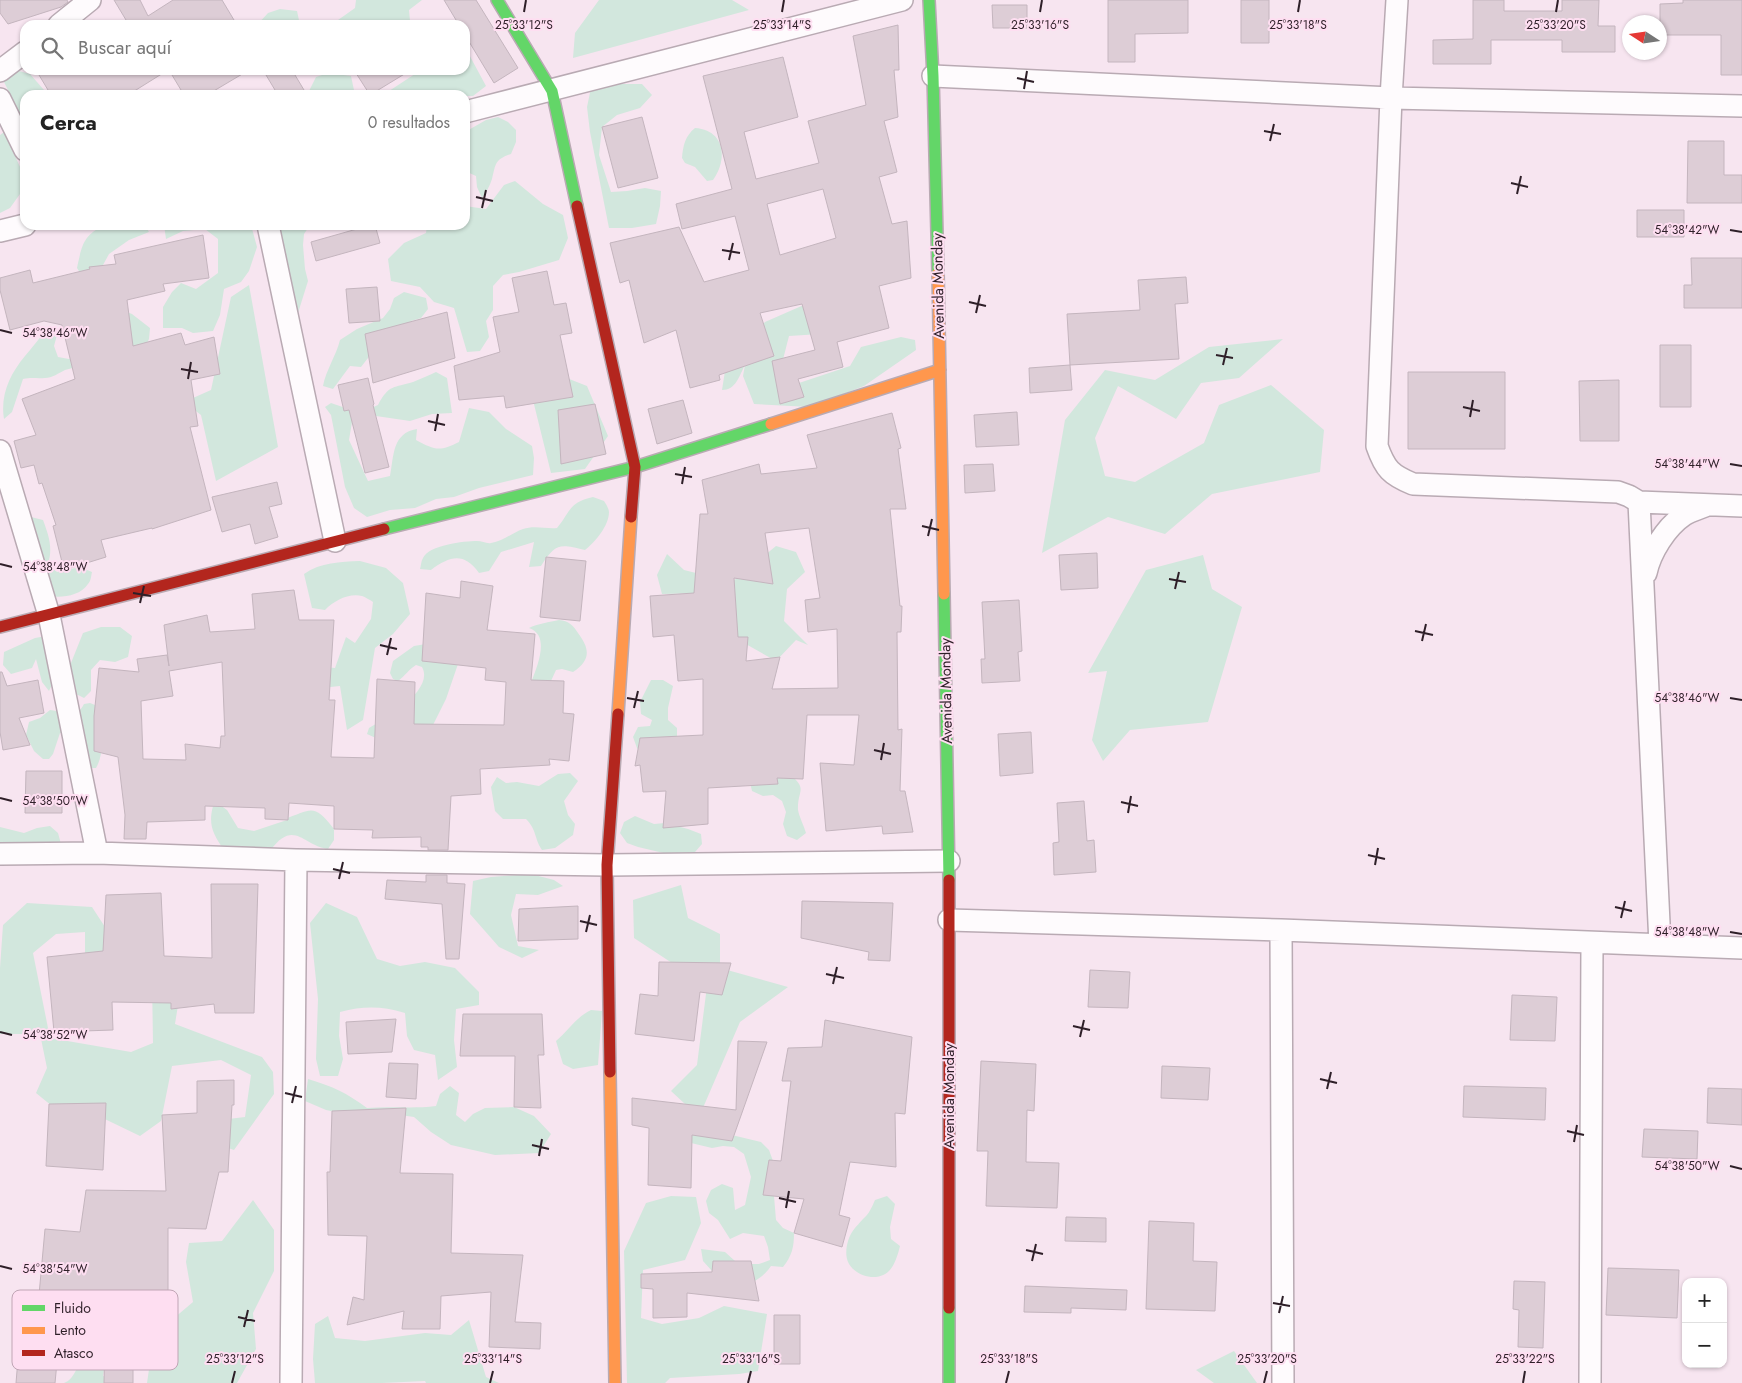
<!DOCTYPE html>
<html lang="es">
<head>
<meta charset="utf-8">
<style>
  body { margin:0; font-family:Jost,sans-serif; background:#f6f6f6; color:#222 }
  .controls { position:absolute; right:15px; bottom:15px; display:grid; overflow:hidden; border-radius:10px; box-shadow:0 1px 4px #0004 }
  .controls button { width:45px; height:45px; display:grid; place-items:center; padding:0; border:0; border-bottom:1px solid #e0e0e0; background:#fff; color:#222; font:25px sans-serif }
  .compass { position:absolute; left:1622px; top:15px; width:45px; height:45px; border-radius:50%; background:#fff; box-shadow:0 1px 4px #0004; rotate:282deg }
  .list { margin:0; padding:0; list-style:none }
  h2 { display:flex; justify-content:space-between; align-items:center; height:65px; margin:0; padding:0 20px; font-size:21px }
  h2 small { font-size:16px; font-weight:400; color:#767676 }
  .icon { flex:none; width:28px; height:28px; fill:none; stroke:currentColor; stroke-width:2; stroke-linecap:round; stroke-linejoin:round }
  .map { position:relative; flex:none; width:1742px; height:1383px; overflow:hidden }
  .search { position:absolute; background:#fff; box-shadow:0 1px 4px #0004; left:20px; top:20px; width:450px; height:55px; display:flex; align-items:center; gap:12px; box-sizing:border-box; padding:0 18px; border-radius:15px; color:#767676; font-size:19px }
  .panel { position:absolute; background:#fff; box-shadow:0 1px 4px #0004; left:20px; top:90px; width:450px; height:140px; border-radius:15px }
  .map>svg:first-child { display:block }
  .green { fill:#d2e7dd }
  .building { fill:#ddcdd6; stroke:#c4b5be; fill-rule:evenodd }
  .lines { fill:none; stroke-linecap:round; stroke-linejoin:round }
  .street-casing { stroke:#b9aab3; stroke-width:24 }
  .fast-casing { stroke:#b9aab3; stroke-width:14 }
  .slow-casing { stroke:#b9aab3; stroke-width:14 }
  .jam-casing { stroke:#b9aab3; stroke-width:14 }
  .street { stroke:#fefbfd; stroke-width:21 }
  .fast { stroke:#63d668; stroke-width:11 }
  .slow { stroke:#ff974d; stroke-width:11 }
  .jam { stroke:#b3261e; stroke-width:11 }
  .ticks { fill:none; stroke:#2e1f28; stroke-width:2 }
  .labels { text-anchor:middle; stroke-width:4; stroke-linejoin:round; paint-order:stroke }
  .street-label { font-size:15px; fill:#2e1f28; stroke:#fedef1 }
  .key { fill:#fedef1; stroke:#c0a5b5; stroke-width:1 }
  .key-label { font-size:14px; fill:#2e1f28 }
  .ticks-label { font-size:12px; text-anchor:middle; fill:#2e1f28; stroke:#fedef1; stroke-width:4; stroke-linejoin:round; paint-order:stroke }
</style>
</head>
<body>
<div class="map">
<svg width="1742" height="1383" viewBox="0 0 1742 1383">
  <rect width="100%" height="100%" fill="#f7e5f0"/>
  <!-- green -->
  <path class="green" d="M356,0H422L409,10L410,21L405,25H331L355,8Z
    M599,0H732L749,10L573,58L575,33Z
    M280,9L297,11L300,25H257L268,13Z
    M465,47L486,86L473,96L383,95L421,70H465Z
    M19,71L30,74L44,90L23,96L25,102V124L3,80Z
    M328,73L351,76L355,95H307L316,77Z
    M619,84H642L652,95L640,108L617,115L602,127L599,155L611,192L627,191L645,188L661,191L660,206L656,224L632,228H609L590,132L587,107L591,88Z
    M498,117L508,122L516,130V142L511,154C494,160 496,164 492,179C490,186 486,192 482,198L477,187L476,176L465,171V132L486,120Z
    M695,128C725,130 728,159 713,180L707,181L695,167L685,163L682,158C683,146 685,136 695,128Z
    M4,132L21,169L20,194L10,208L0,213V135Z
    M515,181L543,204L563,215L568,238L559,260L519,272L503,275L493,286V310L486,321L489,337L480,351L467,352L454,308L434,302L420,287L391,281L388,259L404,243L426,233L427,225H465V206L486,209L504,185Z
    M104,225H145L149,232L129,240L109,254L103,265L83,277L77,268C82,245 83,236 104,225Z
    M164,225H251L257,247L249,271L241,282L224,289L220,315L213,331L193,333L182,328H163V307L172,292L181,283L196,289L218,273V239L205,229L183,231L166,239Z
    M277,225H310L304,234L303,245L305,269L308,281L298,313L287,311Z
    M249,285L278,447L216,481L201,415L184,402L211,390L231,297Z
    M404,292L426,298L428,309L421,318L411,321L404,331L371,346L368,358L361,367L350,366L333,389L323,386C326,370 336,356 340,340L357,329L383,318L390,309L394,298Z
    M806,304L836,333L789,336L778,379L790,386L850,366L861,347L901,337L915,340L916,350L864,386L810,407L754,404L743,376L745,365C739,376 736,390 722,390L725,371L765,322Z
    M121,310L132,314L150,328L149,339L144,349L65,370C59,373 52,378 45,378C36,379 33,377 23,379L12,412L4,419C0,395 10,374 25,356C33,347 40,337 48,328L57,335L54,346L58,357L69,359L79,355Z
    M1283,339L1239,378L1201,383L1176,419L1118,386L1095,438L1105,476L1135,482L1204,443L1219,405L1271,385L1324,430L1320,472L1212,494L1165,534L1108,517L1042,553L1065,420L1105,370L1155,380L1209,347Z
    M436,372L447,378L452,413L432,414L410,421L376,416L352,422L349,440L368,481L390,476C394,456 392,433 417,429L416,440C435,450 439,452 459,442L469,408L489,412L506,429L532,446L534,458L533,475L479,488L454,497L436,499L415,508L390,510L367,517L354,508L345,487L331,415L325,407L331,403L360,413L378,405C389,384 394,388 413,382C421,379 429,375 436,372Z
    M554,373L587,386L608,436L585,469L551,473L528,380Z
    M593,497L604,501C606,504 609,509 609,512C609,526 595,542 585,550C559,544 556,543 541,566L529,567L534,542L501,552L489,571L479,573C464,552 450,556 431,570L420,569C421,566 421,561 423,558C429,545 464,541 477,541C482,541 487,544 491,543C503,541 512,533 523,529C534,525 546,529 557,528C571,511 568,503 593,497Z
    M31,517L43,520C49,536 53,548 48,564L57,572L80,567L92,572C91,576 91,581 88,584C80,596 62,598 49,596L22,523Z
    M776,546L796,552L805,572L787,589L784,621L808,645L796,640L776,661L712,625L709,593L662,594L657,575L667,554L684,570L732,582Z
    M1203,555L1212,589L1242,607L1208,722L1130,730L1103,761L1092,740L1107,671L1088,673L1146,570Z
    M360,561L386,568L403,583L410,614L393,634L375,648L363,720L347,730L340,686L301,690L312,666L335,668L346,637L355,643L371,619L373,602C370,600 365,597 362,596C348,593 334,601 325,610L312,608L304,574C321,562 340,562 360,561Z
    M559,620C569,621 573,625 578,633C590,649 591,660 573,672L562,669L556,670L551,681L536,685L532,680C538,664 550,635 529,628C537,624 550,622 559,620Z
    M101,627H120L132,636L128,657L115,662L100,660L91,670V691L84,698L70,691L71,663L83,633Z
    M46,636L55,678L49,691L42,682L36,659L32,668L11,674L3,665L4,652L35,638Z
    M426,644L458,664L446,699L432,727L378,761V739L367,734L369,728C385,719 435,690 422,667L416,665C409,669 405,676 398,681L393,679L390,673L393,661L414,646Z
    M651,680H663L673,686L668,708V720L677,728V739L644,756L637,748L633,737L638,727L650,726L652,720L641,714L640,702Z
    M90,703L95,705C99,726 107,749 96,768H90L66,731L60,733L53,754L49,759H43L34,751L26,735L29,722L40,718L50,710C67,711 73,724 84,704Z
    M786,772C810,789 797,789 798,810C799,816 804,826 806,833L797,840L787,836L783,824L786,812L782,801L773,795L763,796L752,791L749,778Z
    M570,773L578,781L564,801L568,815L575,824L573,835L555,848L542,850C534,838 537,830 526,819H503L495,811L491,787L497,777L506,783L517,782L539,786L558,774Z
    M220,805L227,810L238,828L254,831L287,820L284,819C312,810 313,802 334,829V840L328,849C303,846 294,818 270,851L224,850C213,834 208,825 213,806Z
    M635,816L654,824L665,823L688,829L701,834L702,844L695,852L683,856L672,855L638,847L627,843L620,833L624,822Z
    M50,826L58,833L61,844L0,853V827L24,833L37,828Z
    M531,874L554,880L563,886L538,895L516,894L511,915L518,946L539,950L522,958L499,947L470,914L473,881L491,877Z
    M681,885L688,918L720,934V968L788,987L740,1022L699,1117L671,1091L697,1065L707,986L634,938L633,900Z
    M27,903L92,907L120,950L85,969V932L56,934L33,953L50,1038L131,1052L153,1043L152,980L179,999L175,1024L262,1057L273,1072L274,1094L234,1150L190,1135L212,1121L245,1117L251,1075L221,1060L172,1066L161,1121L140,1136L84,1109L63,1115L36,1093L47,1068L40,1034H0V968L3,925Z
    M326,903L357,917L377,959L400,966L425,962L455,968L479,992V1005L456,1009L454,1040L457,1067L438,1080L435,1055L414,1050L407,1036L405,1013C381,1006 364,1006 340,1012L339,1036L343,1059L338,1076H320L316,1059L318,999L310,923Z
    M591,1010L602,1011L598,1065L573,1069L563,1064L556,1041C568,1031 576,1017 591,1010Z
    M308,1079C332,1086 347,1093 367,1108C391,1106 413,1109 436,1106L440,1094L450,1086L459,1093L456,1115L465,1122L473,1114L485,1108L514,1107L534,1116L551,1134L539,1153L495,1155L451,1145L431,1132L414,1117L393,1114L370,1119L326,1110L305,1101Z
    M657,1121L715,1131L761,1142L769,1150L777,1172L774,1196L776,1220L783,1228L794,1233C794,1247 792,1256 783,1267L771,1266C764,1276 757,1281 745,1285L712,1271L703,1261L701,1249L725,1252L735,1261L747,1264H759L770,1260L768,1247L764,1236L743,1233L730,1239L718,1220L709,1213L706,1201L711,1190L722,1184L733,1188L735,1210L745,1205L751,1177L744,1154L734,1147L723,1146L712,1148L691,1143Z
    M671,1196L696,1197L701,1223L685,1260L643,1270L641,1318L662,1324L699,1318L724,1306L767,1314L758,1371L739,1374L670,1378L665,1383H627L624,1251L646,1203Z
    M887,1196L895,1204L890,1227L891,1239L900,1246C898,1254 895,1265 889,1271C878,1282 857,1277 849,1264C845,1257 846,1248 848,1241C851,1231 856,1227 863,1219C869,1214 872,1207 875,1200Z
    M253,1200L274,1230V1271L253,1313L256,1349L237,1383H147L154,1335L193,1302L186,1262L189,1243L222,1241Z
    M328,1316L335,1338L365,1341L425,1333L451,1335L469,1320L486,1377L499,1383H426L425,1381L382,1383H315L313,1359L315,1324Z
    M97,1349L107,1353L103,1376L115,1379L119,1383H64C76,1379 77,1362 86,1354C88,1352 93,1350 97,1349Z
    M1234,1351L1257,1383H1214L1196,1370Z"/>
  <!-- building -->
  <path class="building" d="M0,0H67L68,2L61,7L8,24L0,13Z
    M114,0H140L148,16L173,0H222L237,25H129Z
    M444,0H476L518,68L494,83L465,35V25H459Z
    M1108,0H1188V33L1135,34V62H1108Z
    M1241,0H1269V43H1241Z
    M1473,0H1504V11H1562V0H1599L1598,26H1615V52H1562V40H1491V64H1433V40L1473,39Z
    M1683,0H1742V75H1721V35H1660V4L1683,3Z
    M992,5H1027V28H993Z
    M898,25L899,70H894L898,117L884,121L897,172L879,177L892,224L907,221L911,278L879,286L889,328L837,342L843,367L798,379L804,397L780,404L772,361L815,350L802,304L760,313L774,356L719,375L720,380L690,388L676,330L644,343L629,280L620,283L610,243L679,227L704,282L749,270L735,216L682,229L676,204L732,189L703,76L783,57L798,117L744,132L756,179L819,163L808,121L866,105L853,36ZM823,189L836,238L780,255L767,204Z
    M36,70H168L128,95H51Z
    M169,70H249L207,95H184Z
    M263,70H292L307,95H278Z
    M354,70H411L370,95Z
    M642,117L658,178L618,188L602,127Z
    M1688,141H1724V175H1742V203H1687Z
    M1637,210H1684V237H1637Z
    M371,225H375L380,243L316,261L311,242Z
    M203,235L209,278L163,284L165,291L127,300L133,346L181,333L185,345L214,337L220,374L191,380L198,426L190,427L211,510L152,529V528L101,540L106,557L64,570L53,526L56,525L42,483L39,484L34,465L21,468L14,441L36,435L22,399L75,379L62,325L44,321L10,330L0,290V278L30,270L33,283L90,269L89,267L116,264L114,255Z
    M1691,258H1742V308H1684V285H1692Z
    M547,271L554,305L566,303L572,333L560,335L573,397L506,408L504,396L459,400L454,366L500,352L493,317L519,312L512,278Z
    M1186,277L1188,303L1175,304L1179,359L1070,365L1067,314L1140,310L1138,280Z
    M377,287L380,321L349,323L346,289Z
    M447,312L455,358L373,383L365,334Z
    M1660,345H1691V407H1660Z
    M1070,365L1072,390L1030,393L1029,368Z
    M1408,372H1505V449H1408Z
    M368,378L374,404L373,405L389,467L365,473L349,410L344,411L338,385Z
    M1619,380V441H1580L1579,381Z
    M683,400L692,433L657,444L648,409Z
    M595,404L606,454L561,464L558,410Z
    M1017,412L1019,445L976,447L974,415Z
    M892,413L901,448L898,449L906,509H890L900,606H902L901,632H897L898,730L902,729L900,791H905L913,832L883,834L882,826L826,831L820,763L854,765L859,715H807L803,779L777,778L778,784L708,788V824L663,828L666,791L643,792L640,765L635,766L640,738L703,735V679L678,681L674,635L653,637L650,596L694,593L700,514H708L702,480L759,464L761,474L817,468L807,435ZM809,528L820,598L805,600L808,632L837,629L838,688L772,689L780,657L746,661L748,637H738L734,578L773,584L765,533Z
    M993,464L995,491L965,493L964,465Z
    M277,482L282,504L269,507L278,537L255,544L250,524L222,532L212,497Z
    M1097,553L1098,588L1061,590L1059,555Z
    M546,557L586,561L580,621L540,617Z
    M461,581L493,586L487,630L535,634L531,680L564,681L563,713L574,714L569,761L549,759L550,765L480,769L481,794L451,796L448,850H428V847H421V837L372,838L373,830L334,829V806L289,803L288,820L265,819V808L205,806V820L147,822L146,839H124L125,815L118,757L94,751V716L99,668L139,672L137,659L167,655L169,666L164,625L207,615L210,632L255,629L252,594L294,590L299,620H334L329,700H335L331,757L374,758L377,679L415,682L414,724L504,725L506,682L485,680L486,668L422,661L426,593L460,598ZM222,662L225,736H221L220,748L185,744L186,760L143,759L141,701L173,696L169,671Z
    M1019,600L1022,651L1018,652L1020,681L982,683L981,659H985L982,602Z
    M0,672H2L7,686L38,680L44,713L19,718L30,745L3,750L0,732Z
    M1031,732L1033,773L1000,776L998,734Z
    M26,771H62V813H25Z
    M1084,801L1087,841L1094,840L1096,872L1054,875L1053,843L1059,842L1057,803Z
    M426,875H447V883L465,884L459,959H446L442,904L385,899L387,880L426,882Z
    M211,884H258L254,1013H215L214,1004L171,1009V1003L112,1002L113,1030L54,1032L47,957L103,951L106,895L161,893L164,956L212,958Z
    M802,901L893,903L890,961L868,960L869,952L801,938Z
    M578,906V939L518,941L519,909Z
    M659,962L731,963L722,995L700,992L694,1041L635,1034L640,994L658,996Z
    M1090,970L1130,972L1128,1008L1088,1007Z
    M1512,995L1557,997L1555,1041L1510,1040Z
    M463,1014H542L544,1055H538L541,1108L514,1107L515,1056H460Z
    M396,1019L392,1052L348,1054L346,1022Z
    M825,1020L912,1037L905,1114L895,1113L896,1167L850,1162L839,1215L850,1218L842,1247L794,1233L804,1199L763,1195L769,1160L781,1161L791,1081H782L788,1048L822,1047Z
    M738,1041L767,1042L732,1141L692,1135L691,1188L648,1185L649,1128L632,1125V1098L736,1110Z
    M981,1061L1036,1064L1034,1111L1027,1110L1026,1162L1059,1163L1057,1208L986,1206L988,1151H977Z
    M389,1063L418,1064L416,1099L386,1097Z
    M1162,1066L1210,1068L1208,1100L1161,1098Z
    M234,1080V1105H232L228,1172H219L206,1229L168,1228V1304L133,1300V1383H104L106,1294L39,1295L45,1229L80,1232L86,1190L166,1191L162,1115L197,1113V1081Z
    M1464,1086L1546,1088L1545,1120L1463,1117Z
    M1708,1088L1742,1089V1125L1707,1123Z
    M106,1103L103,1170L46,1166L49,1104Z
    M406,1108L400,1173L453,1174L451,1253L523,1255L515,1322L541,1323L540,1349L489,1347L491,1292L441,1296L440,1329H402L404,1311L347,1325L353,1297L364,1300L367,1236L328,1235L327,1172H330L332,1111Z
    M1644,1129L1698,1131L1697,1159L1642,1157Z
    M1066,1217L1106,1218V1242L1065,1241Z
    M1149,1221L1194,1223L1193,1261L1217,1262L1215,1311L1146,1309Z
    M713,1261H751L759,1301L687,1293V1317L653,1318V1289L641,1288V1274L712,1272Z
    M1608,1268L1679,1270L1677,1318L1606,1315Z
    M1514,1281L1545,1282L1543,1348L1518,1347L1519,1310L1513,1309Z
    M1025,1286L1127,1290L1126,1310L1071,1308V1313L1024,1312Z
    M774,1315H800V1364H774Z
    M18,1359L57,1362L55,1383H16Z"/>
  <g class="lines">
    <defs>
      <path id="street" d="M1397,0L1391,98L1377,446C1385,469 1391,475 1413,484L1618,492L1629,496L1639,502L1742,506
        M59,25L90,0
        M0,71L25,52
        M933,76L1391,98L1742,106
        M0,99L25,150
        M465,112L902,0
        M268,225L335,541
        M0,231L25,225
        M0,451L49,615L97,853
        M1639,502L1660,944
        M1646,573C1650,553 1666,527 1684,515C1690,511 1698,509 1705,506
        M0,854L97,853L296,860L607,865L949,861
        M949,920L1281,930L1742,948
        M1281,930L1283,1383
        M291,1383L296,860
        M1590,1383L1592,943"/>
      <path id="fast" d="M497,0L552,91L577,206
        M929,0L933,76L938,273
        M384,529L635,467L771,424
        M944,594L949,880
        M949,1308V1383"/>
      <path id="slow" d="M938,273L944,594
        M771,424L940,370
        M618,714L631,517
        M610,1072L615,1383"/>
      <path id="jam" d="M577,206L635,467L631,517
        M0,627L384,529
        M949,880V1308
        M610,1072L607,865L618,714"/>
    </defs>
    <!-- street casing -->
    <use href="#street" class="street-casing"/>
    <!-- fast casing -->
    <use href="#fast" class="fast-casing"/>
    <!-- slow casing -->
    <use href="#slow" class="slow-casing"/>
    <!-- jam casing -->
    <use href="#jam" class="jam-casing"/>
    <!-- street -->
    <use href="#street" class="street"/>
    <!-- fast -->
    <use href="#fast" class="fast"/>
    <!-- slow -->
    <use href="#slow" class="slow"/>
    <!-- jam -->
    <use href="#jam" class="jam"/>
  </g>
  <!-- ticks -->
  <path class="ticks" d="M524,12L526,0M782,12L784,0M1040,12L1042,0M1298,12L1300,0M1556,12L1558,0M1017,78L1034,82M1024,89L1027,71M1264,131L1281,134M1270,141L1274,124M1511,183L1528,187M1517,194L1521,176M476,197L493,201M482,208L486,190M1730,230L1742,232M722,250L740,253M729,260L733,243M969,302L986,306M976,313L980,295M0,330L12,333M1216,355L1233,358M1223,365L1227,348M181,369L198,372M188,379L191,362M1463,407L1480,411M1470,417L1473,400M428,421L445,425M435,431L438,414M1730,464L1742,466M675,474L692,477M682,484L685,467M922,526L939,530M928,536L932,519M0,564L12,567M1169,579L1186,582M1175,589L1179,572M133,593L151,596M140,603L144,586M1415,631L1433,635M1422,641L1426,624M380,645L397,649M387,655L391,638M627,698L644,701M1730,698L1742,700M634,708L638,691M874,750L891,754M881,760L884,743M0,798L12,801M1121,802L1138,806M1128,813L1131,796M1368,855L1385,859M1375,865L1378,848M333,869L350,873M339,879L343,862M1615,907L1632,911M1621,918L1625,901M580,921L597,925M586,932L590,915M1730,932L1742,934M826,974L844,978M833,984L837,967M1073,1026L1090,1030M0,1032L12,1035M1080,1037L1084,1020M1320,1079L1337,1083M1327,1089L1331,1072M285,1093L302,1097M292,1103L296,1086M1567,1131L1584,1135M1574,1142L1577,1125M532,1145L549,1149M539,1156L542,1139M1730,1166L1742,1169M779,1198L796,1202M786,1208L789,1191M1026,1250L1043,1254M1032,1261L1036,1244M0,1266L12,1269M1273,1303L1290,1306M1279,1313L1283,1296M238,1317L255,1321M244,1327L248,1310M232,1383L235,1371M490,1383L493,1371M748,1383L751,1371M1006,1383L1009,1371M1264,1383L1267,1371M1523,1383L1525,1371"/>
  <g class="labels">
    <!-- street labels -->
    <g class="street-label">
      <text transform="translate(938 286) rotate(-91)" y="5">Avenida Monday</text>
      <text transform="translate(946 691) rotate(-91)" y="5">Avenida Monday</text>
      <text transform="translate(949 1096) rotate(-90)" y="5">Avenida Monday</text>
    </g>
  </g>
  <!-- legend -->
  <rect x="12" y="1290" width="166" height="80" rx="8" class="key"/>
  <rect x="22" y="1305" width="23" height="6" fill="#63d668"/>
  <rect x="22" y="1327" width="23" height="7" fill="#ff974d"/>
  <rect x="22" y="1350" width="23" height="6" fill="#b3261e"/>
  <g class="key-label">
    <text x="54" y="1313">Fluido</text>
    <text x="54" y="1335">Lento</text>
    <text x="54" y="1358">Atasco</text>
  </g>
  <g class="ticks-label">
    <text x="524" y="29">25°33'12"S</text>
    <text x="782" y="29">25°33'14"S</text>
    <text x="1040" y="29">25°33'16"S</text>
    <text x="1298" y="29">25°33'18"S</text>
    <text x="1556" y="29">25°33'20"S</text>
    <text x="1687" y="234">54°38'42"W</text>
    <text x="55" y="337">54°38'46"W</text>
    <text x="1687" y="468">54°38'44"W</text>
    <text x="55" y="571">54°38'48"W</text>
    <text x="1687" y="702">54°38'46"W</text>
    <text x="55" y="805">54°38'50"W</text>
    <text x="1687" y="936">54°38'48"W</text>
    <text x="55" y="1039">54°38'52"W</text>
    <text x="1687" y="1170">54°38'50"W</text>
    <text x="55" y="1273">54°38'54"W</text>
    <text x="235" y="1363">25°33'12"S</text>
    <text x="493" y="1363">25°33'14"S</text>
    <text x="751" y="1363">25°33'16"S</text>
    <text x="1009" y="1363">25°33'18"S</text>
    <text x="1267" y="1363">25°33'20"S</text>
    <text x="1525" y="1363">25°33'22"S</text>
  </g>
</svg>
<div class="controls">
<button>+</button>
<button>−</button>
</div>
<svg class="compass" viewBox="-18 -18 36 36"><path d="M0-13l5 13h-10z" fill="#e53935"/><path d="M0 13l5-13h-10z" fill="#767676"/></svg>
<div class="search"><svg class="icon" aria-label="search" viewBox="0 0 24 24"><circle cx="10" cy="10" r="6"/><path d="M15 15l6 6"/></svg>Buscar aquí</div>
<section class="panel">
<h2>Cerca<small>0 resultados</small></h2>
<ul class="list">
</ul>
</section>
</div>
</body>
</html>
